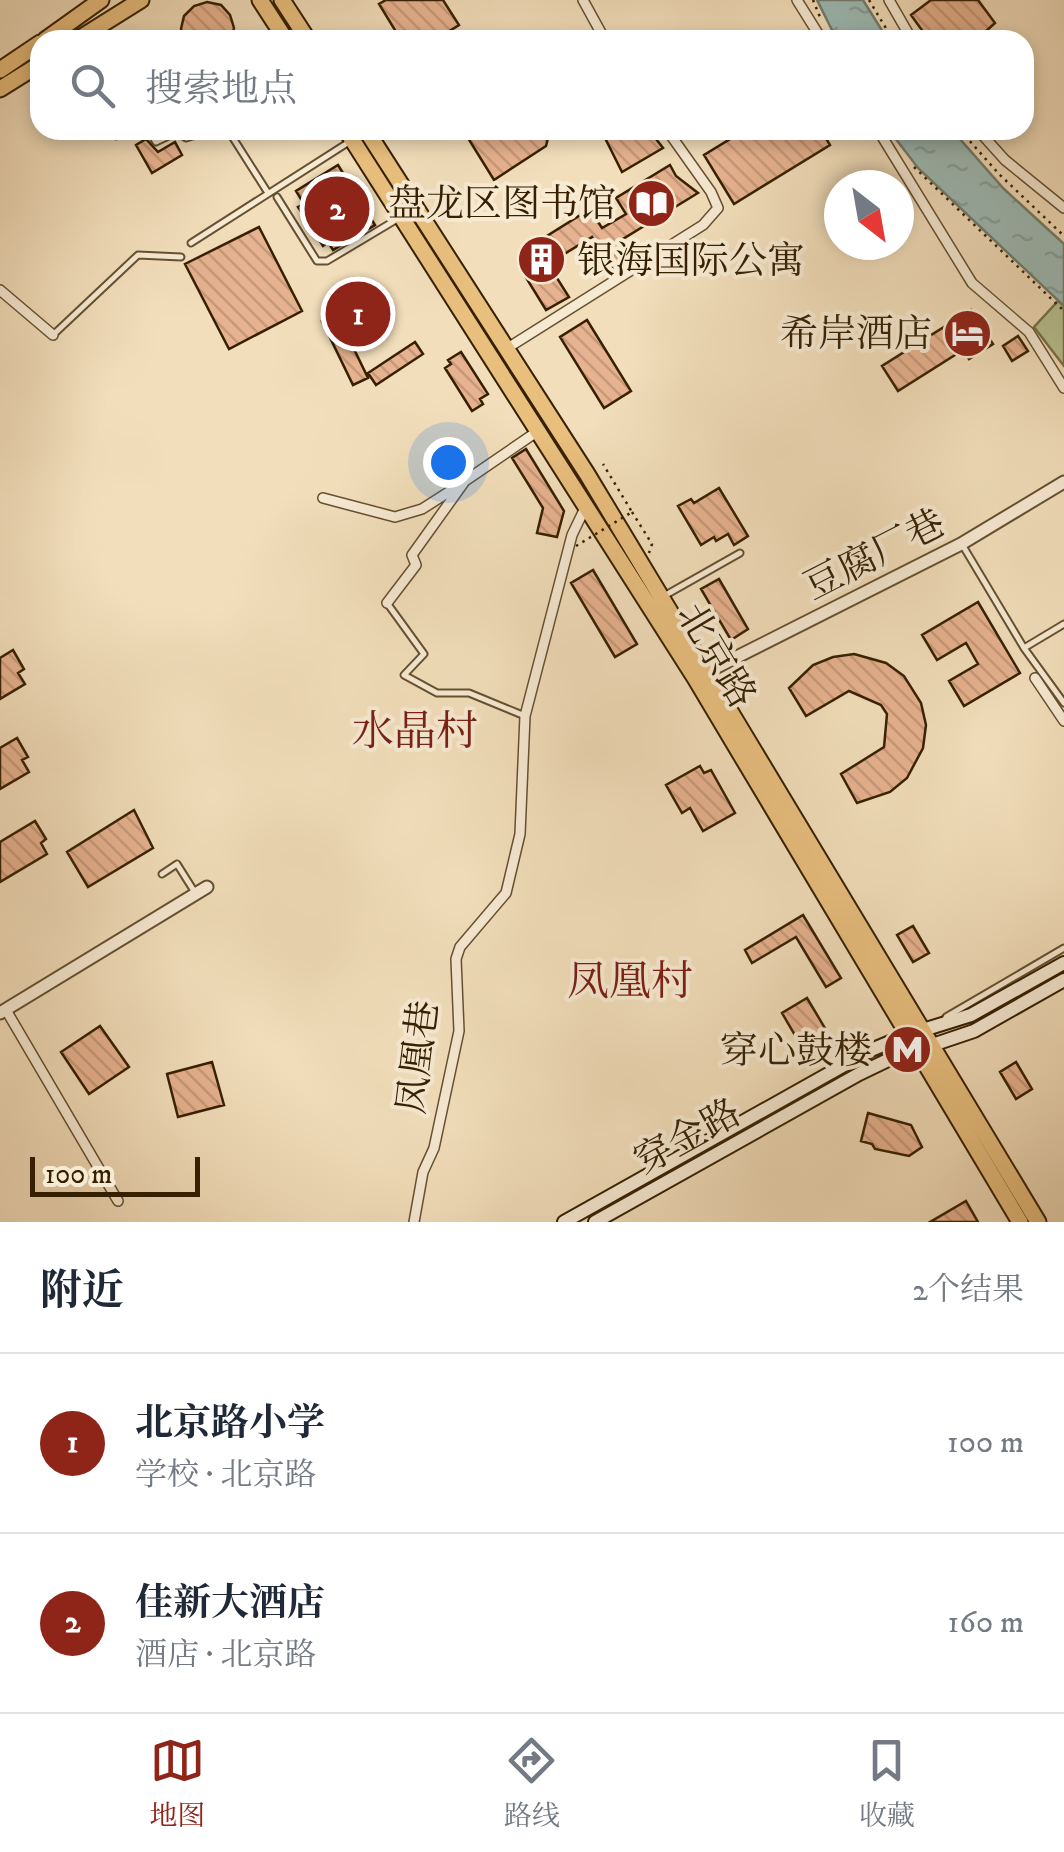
<!DOCTYPE html>
<html lang="zh">
<head>
<meta charset="utf-8">
<style>
  body { margin:0; font-family:"IM FELL DW Pica","Noto Serif SC",serif; background:#f6f6f7; color:#1f2937 }
  .compass { position:absolute; left:824px; top:170px; width:90px; height:90px; border-radius:50%; background:#fff; box-shadow:0 5px 15px #0003; rotate:149deg }
  .scale { position:absolute; left:30px; bottom:25px; width:170px; box-sizing:border-box; padding-left:10px; border:5px solid #362001; border-top:0; font-size:28px; line-height:35px; white-space:nowrap; color:#362001; -webkit-text-stroke:8px #f7ead3; paint-order:stroke }
  .you { position:absolute; left:448px; top:462px; width:35px; height:35px; margin:-25px; border:8px solid #fff; border-radius:50%; background:#1a73e8; box-shadow:0 0 0 15px #1a73e833 }
  .badge { display:grid; place-items:center; width:65px; height:65px; border-radius:50%; background:#8f2418; color:#fff; font-size:32px; font-weight:700 }
  .pin { position:absolute; translate:-50% -50%; border:5px solid #fff; box-shadow:0 2px 10px #0006 }
  .list { margin:0; padding:0; list-style:none }
  h2 { display:flex; justify-content:space-between; align-items:center; height:130px; margin:0; padding:0 40px; font-size:42px }
  h2 small { font-size:32px; font-weight:400; color:#747a83 }
  .list li { display:grid; grid-template-columns:65px 1fr auto; gap:30px; align-items:center; box-sizing:border-box; height:180px; padding:0 40px; border-top:2px solid #e0e1e3 }
  .list b { display:block; font-size:38px; white-space:nowrap }
  .list p { margin:0; font-size:32px; white-space:nowrap; color:#747a83 }
  .list em { font-size:32px; font-style:normal; color:#747a83 }
  .icon { flex:none; width:55px; height:55px; fill:none; stroke:currentColor; stroke-width:2; stroke-linecap:round; stroke-linejoin:round }
  .map { position:relative; flex:none; width:1064px; height:1222px; overflow:hidden }
  .search { position:absolute; background:#fff; box-shadow:0 5px 15px #0003; left:30px; right:30px; top:30px; height:110px; display:flex; align-items:center; gap:25px; box-sizing:border-box; padding:0 35px; border-radius:30px; color:#747a83; font-size:38px }
  .sheet { height:490px; background:#fff }
  nav { display:flex; justify-content:space-around; align-items:center; box-sizing:border-box; height:140px; border-top:2px solid #e0e1e3; background:#fff; font-size:28px; color:#747a83 }
  nav a { display:grid; justify-items:center; gap:5px }
  nav .on { color:#8f2418 }
  .map>svg:first-child { display:block }
  .park { fill:#b8c292; stroke:#77714a; stroke-width:2.5 }
  .water { fill:url(#water-ripples); stroke:#737d6e; stroke-width:2.5 }
  .building { fill:url(#building-back-hatch); stroke:#362001; stroke-width:2.5 }
  .lines { fill:none; stroke-linecap:round; stroke-linejoin:round }
  .service-casing { stroke:#655030; stroke-width:9 }
  .minor-casing { stroke:#655030; stroke-width:12 }
  .tertiary-casing { stroke:#655030; stroke-width:15 }
  .secondary-casing { stroke:#362001; stroke-width:16 }
  .primary-casing { stroke:#362001; stroke-width:19 }
  .path { stroke:#362001; stroke-width:2.5; stroke-dasharray:2.5 5; stroke-linecap:butt }
  .service { stroke:#f7ead3; stroke-width:5 }
  .minor { stroke:#f7ead3; stroke-width:9 }
  .tertiary { stroke:#f7ead3; stroke-width:11 }
  .secondary { stroke:#f7ead3; stroke-width:12 }
  .primary { stroke:#e9bf7e; stroke-width:15 }
  .path-bridge { stroke:#362001; stroke-width:2.5; stroke-dasharray:2.5 5; stroke-linecap:butt }
  .labels { text-anchor:middle; stroke-width:8; stroke-linejoin:round; paint-order:stroke }
  .poi-label { font-size:38px; fill:#362001; stroke:#f7ead3; text-anchor:end }
  .street-label { font-size:38px; fill:#362001; stroke:#f7ead3 }
  .quarter-label { font-size:42px; fill:#7a1f14; stroke:#f7ead3 }
</style>
</head>
<body>
<div class="map">
<svg width="1064" height="1222" viewBox="0 0 1064 1222">
  <defs>
    <pattern id="water-ripples" width="26" height="14" patternUnits="userSpaceOnUse" patternTransform="scale(2.5)"><rect width="26" height="14" fill="#9cbbb6"/><path d="M2 4q2-2 4 0t4 0M15 11q2-2 4 0t4 0" fill="none" stroke="#87a09b"/></pattern>
    <pattern id="building-back-hatch" width="6" height="6" patternUnits="userSpaceOnUse" patternTransform="scale(2.5)"><rect width="6" height="6" fill="#e7b28f"/><path d="M-1 5l2 2M0 0l6 6M5-1l2 2" fill="none" stroke="#c7997a"/></pattern>
  </defs>
  <rect width="100%" height="100%" fill="#f2debb"/>
  <filter id="stains"><feTurbulence type="fractalNoise" baseFrequency=".002" numOctaves="4"/><feColorMatrix values="0 0 0 0 .2 0 0 0 0 .09 0 0 0 0 .02 0 0 0 .5 -.17"/></filter>
  <radialGradient id="worn" r=".72"><stop offset=".6" stop-color="#630" stop-opacity="0"/><stop offset="1" stop-color="#630" stop-opacity=".3"/></radialGradient>
  <!-- park -->
  <path class="park" d="M1058,301L1064,306V366L1034,327Z"/>
  <!-- water -->
  <path class="water" d="M817,0H863L888,40H837Z
    M889,130H952L1004,189L1064,244V306L918,168Z"/>
  <!-- building -->
  <path class="building" d="M386,0H443L459,25L435,40H401L379,4Z
    M931,0H978L995,23L985,32L991,40H929L911,15Z
    M207,2L221,5L230,15L234,28L231,40H184L181,29L184,16L194,6Z
    M463,130H550L546,146L494,180Z
    M618,130H649L663,148L622,172L605,138Z
    M745,130H821L830,145L734,204L704,155Z
    M146,139L158,152L175,142L182,155L152,173L136,145Z
    M338,165L375,225L333,250L328,242L323,246L298,207L304,204L296,191Z
    M670,165L676,176L698,193L623,239L633,256L612,269L592,237L548,264L569,297L546,310L525,276L535,270L523,251L590,209L602,228L626,214L616,198Z
    M259,227L302,311L229,349L185,264Z
    M971,310L993,344L969,359L963,350L898,391L882,366Z
    M337,314L368,378L353,385L322,321Z
    M587,320L631,391L604,408L560,337Z
    M1018,336L1028,351L1012,361L1003,346Z
    M415,342L423,354L376,385L368,373Z
    M461,352L488,394L480,399L483,404L472,411L445,368L451,364L448,360Z
    M526,449L564,511L557,537L537,533L543,508L512,458Z
    M719,488L748,536L734,545L728,534L716,541L714,537L701,545L678,506L691,499L694,503Z
    M593,570L637,644L615,657L571,583Z
    M719,579L748,629L731,640L701,589Z
    M978,602L1020,673L964,706L949,681L978,664L966,643L937,660L922,635Z
    M13,650L24,669L18,673L25,684L0,699V658Z
    M854,654L886,663L904,676L921,703L926,725L923,748L907,778L890,792L857,803L841,774L884,747L887,714L881,705L849,691L806,716L789,688L813,665L833,657Z
    M17,738L28,757L22,760L29,772L0,789V748Z
    M700,766L704,773L711,770L735,813L703,831L690,808L682,813L666,785Z
    M134,810L153,848L88,887L67,852Z
    M35,821L46,839L41,843L47,854L0,882V842Z
    M803,915L841,978L826,987L796,937L752,963L745,950Z
    M913,926L929,953L913,962L897,935Z
    M807,998L835,1045L810,1061L782,1013Z
    M100,1026L129,1067L89,1094L61,1052Z
    M212,1062L224,1105L178,1117L167,1074Z
    M1016,1062L1032,1089L1016,1099L1000,1072Z
    M868,1113L911,1125L922,1147L909,1156L875,1149L872,1144L861,1141Z
    M966,1201L978,1222H930Z"/>
  <g class="lines">
    <defs>
      <path id="service" d="M95,130L116,136L140,130
        M148,130L156,142L177,132L186,138L212,130
        M228,130L268,193
        M277,197L317,261H327L399,218
        M191,243L349,142
        M53,335L138,255L181,257
        M963,546L1024,648L1064,703
        M664,596L740,553
        M387,603L424,654L404,675L437,693H469L525,716
        M1024,648L1064,624
        M162,874L177,864L194,891
        M946,1017L1064,948"/>
      <path id="minor" d="M583,0L605,40
        M797,0L822,40
        M889,0L912,40
        M878,130L972,283L1029,332L1064,388
        M978,130L1005,160L1064,208
        M0,290L53,335
        M506,349L703,225L718,208L711,192L667,130
        M323,498L395,517L422,509L458,486
        M387,603L416,565L412,555L465,481L538,431
        M1035,678L1064,721
        M6,1010L118,1201
        M414,1222L423,1172L434,1148L459,1031L456,959L460,947L506,893L520,834L525,716L572,535L585,508"/>
      <path id="tertiary" d="M707,672L961,544L1064,482
        M0,1013L207,887"/>
      <path id="secondary" d="M564,1222L871,1050L907,1035L971,1015L1064,963
        M595,1222L859,1074L888,1060L974,1031L1064,980"/>
      <path id="primary" d="M260,0L286,40
        M282,0L308,40
        M45,40L101,0
        M77,40L141,0
        M0,70L40,43
        M0,89L40,64
        M346,130L695,678L1020,1222
        M366,130L587,474L1038,1222"/>
    </defs>
    <!-- service casing -->
    <use href="#service" class="service-casing"/>
    <!-- minor casing -->
    <use href="#minor" class="minor-casing"/>
    <!-- tertiary casing -->
    <use href="#tertiary" class="tertiary-casing"/>
    <!-- secondary casing -->
    <use href="#secondary" class="secondary-casing"/>
    <!-- primary casing -->
    <use href="#primary" class="primary-casing"/>
    <!-- path -->
    <path class="path" d="M813,0L820,17
      M869,0L893,40
      M960,130L999,174L1064,236
      M914,167L1064,311
      M632,512L652,544L649,553"/>
    <!-- service -->
    <use href="#service" class="service"/>
    <!-- minor -->
    <use href="#minor" class="minor"/>
    <!-- tertiary -->
    <use href="#tertiary" class="tertiary"/>
    <!-- secondary -->
    <use href="#secondary" class="secondary"/>
    <!-- primary -->
    <use href="#primary" class="primary"/>
    <!-- path-bridge -->
    <path class="path-bridge" d="M576,546L632,512L603,464"/>
  </g>
  <!-- icons -->
  <defs>
    <symbol id="library-disc" viewBox="-11 -11 22 22"><circle r="9.5" fill="#8f2418" stroke="#f7ead3"/><path d="M-6-4Q-3-5.5-.7-3.5V5Q-3 3-6 4ZM6-4Q3-5.5 .7-3.5V5Q3 3 6 4Z" fill="#fff"/></symbol>
    <symbol id="building-disc" viewBox="-11 -11 22 22"><circle r="9.5" fill="#8f2418" stroke="#f7ead3"/><path d="M-4-6H4V6H1V3H-1V6H-4ZM-2.5-4.3h1.7v1.8h-1.7ZM.8-4.3h1.7v1.8H.8ZM-2.5-1h1.7V.8h-1.7ZM.8-1h1.7V.8H.8Z" fill="#fff"/></symbol>
    <symbol id="hotel-disc" viewBox="-11 -11 22 22"><circle r="9.5" fill="#8f2418" stroke="#f7ead3"/><path d="M-6-4.5h1.5V1H6V5H4.5V3h-9V5H-6ZM-4 0a1.8 1.8 0 1 1 3.6 0ZM.5 0V-2.5h3Q6-2.5 6 0Z" fill="#fff"/></symbol>
    <symbol id="metro-disc" viewBox="-11 -11 22 22"><circle r="9.5" fill="#8f2418" stroke="#f7ead3"/><path d="M-5.5 5V-5H-3L0 0L3-5H5.5V5H3V-.5L0 4L-3-.5V5Z" fill="#fff"/></symbol>
  </defs>
  <g fill-rule="evenodd">
    <use href="#library-disc" x="624" y="176" width="55" height="55"/>
    <use href="#building-disc" x="514" y="232" width="55" height="55"/>
    <use href="#hotel-disc" x="940" y="306" width="55" height="55"/>
    <use href="#metro-disc" x="880" y="1022" width="55" height="55"/>
  </g>
  <g class="labels">
    <!-- poi labels -->
    <g class="poi-label">
      <text x="616" y="216">盘龙区图书馆</text>
      <text x="577" y="273" text-anchor="start">银海国际公寓</text>
      <text x="932" y="346">希岸酒店</text>
      <text x="872" y="1063">穿心鼓楼</text>
    </g>
    <!-- street labels -->
    <g class="street-label">
      <text transform="translate(874 554) rotate(-27)" y="13">豆腐厂巷</text>
      <text transform="translate(717 655) rotate(59)" y="13">北京路</text>
      <text transform="translate(417 1057) rotate(-83)" y="13">凤凰巷</text>
      <text transform="translate(687 1136) rotate(-29)" y="13">穿金路</text>
    </g>
    <!-- quarter labels -->
    <g class="quarter-label">
      <text x="415" y="745">水晶村</text>
      <text x="630" y="995">凤凰村</text>
    </g>
  </g>
  <rect width="100%" height="100%" filter="url(#stains)"/>
  <rect width="100%" height="100%" fill="url(#worn)"/>
</svg>
<svg class="compass" viewBox="-18 -18 36 36"><path d="M0-13l5 13h-10z" fill="#e53935"/><path d="M0 13l5-13h-10z" fill="#747a83"/></svg>
<div class="scale">100 m</div>
<div class="you"></div>
<div class="pin badge" style="left:358px;top:314px">1</div>
<div class="pin badge" style="left:337px;top:209px">2</div>
<div class="search"><svg class="icon" aria-label="search" viewBox="0 0 24 24"><circle cx="10" cy="10" r="6"/><path d="M15 15l6 6"/></svg>搜索地点</div>
</div>
<section class="sheet">
<h2>附近<small>2个结果</small></h2>
<ul class="list">
<li><span class="badge">1</span><div><b>北京路小学</b><p>学校 · 北京路</p></div><em>100 m</em></li>
<li><span class="badge">2</span><div><b>佳新大酒店</b><p>酒店 · 北京路</p></div><em>160 m</em></li>
</ul>
</section>
<nav>
<a class="on"><svg class="icon" aria-label="map" viewBox="0 0 24 24"><path d="M3 6l6-2 6 2 6-2v14l-6 2-6-2-6 2zM9 4v14M15 6v14"/></svg>地图</a>
<a><svg class="icon" aria-label="directions" viewBox="0 0 24 24"><path d="M12 3l9 9-9 9-9-9zM9 14v-3h6M13 9l2 2-2 2"/></svg>路线</a>
<a><svg class="icon" aria-label="saved" viewBox="0 0 24 24"><path d="M7 4h10v16l-5-4-5 4z"/></svg>收藏</a>
</nav>
</body>
</html>
